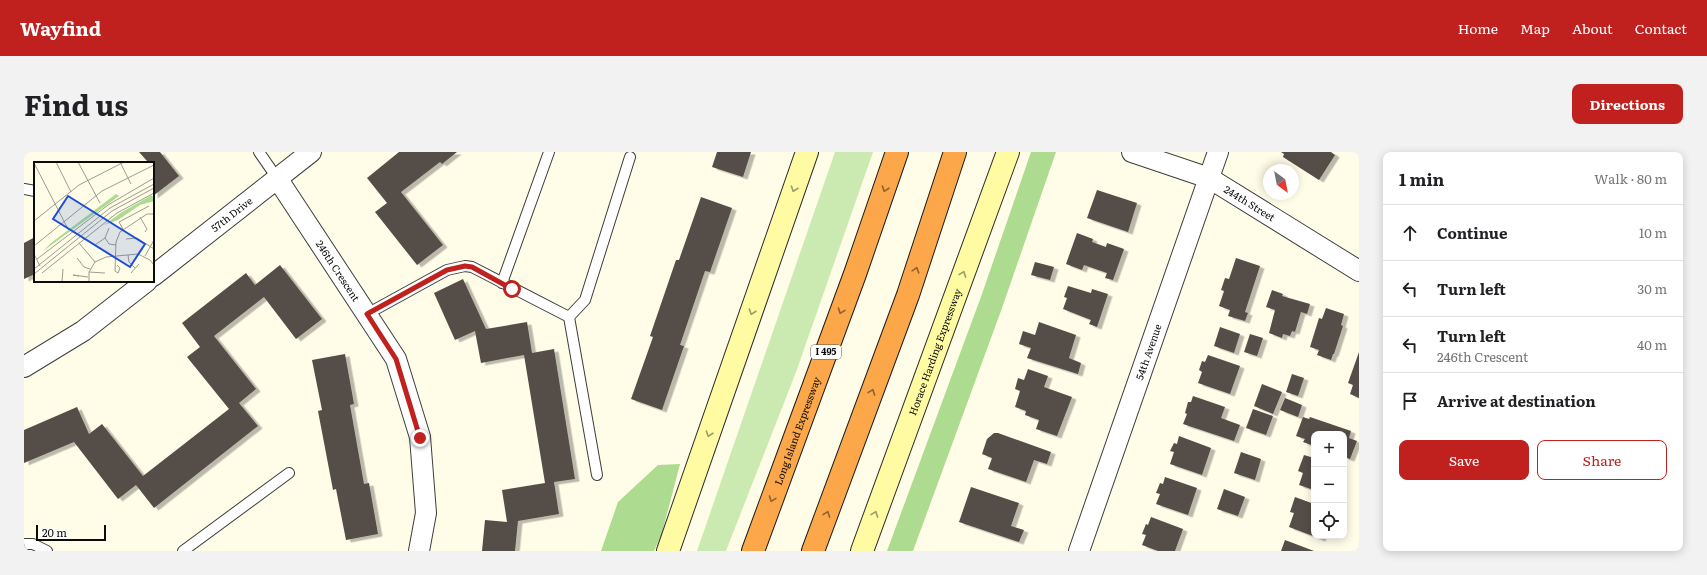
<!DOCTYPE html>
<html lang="en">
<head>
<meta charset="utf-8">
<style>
  body { margin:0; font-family:Literata,serif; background:#f2f2f2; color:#202124 }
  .controls { position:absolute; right:12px; bottom:12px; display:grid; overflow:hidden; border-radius:8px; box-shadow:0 2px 10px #0003 }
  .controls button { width:36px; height:36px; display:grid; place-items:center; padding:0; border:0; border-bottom:1px solid #e0e0e0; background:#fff; color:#202124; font:20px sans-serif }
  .compass { position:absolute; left:1239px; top:12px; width:36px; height:36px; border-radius:50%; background:#fff; box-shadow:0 2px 10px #0003; rotate:148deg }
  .scale { position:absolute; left:12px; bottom:10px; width:70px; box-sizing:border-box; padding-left:4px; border:2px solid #0b0b0b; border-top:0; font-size:11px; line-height:14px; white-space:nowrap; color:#0b0b0b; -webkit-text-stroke:3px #fff; paint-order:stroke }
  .stop { position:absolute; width:12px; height:12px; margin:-9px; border:3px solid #c0211e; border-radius:50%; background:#fff }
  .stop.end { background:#c0211e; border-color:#fff; box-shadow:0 1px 4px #0008 }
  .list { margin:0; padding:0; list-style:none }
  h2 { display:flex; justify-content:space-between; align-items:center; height:52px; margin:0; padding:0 16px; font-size:17px }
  h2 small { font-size:13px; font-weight:400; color:#757577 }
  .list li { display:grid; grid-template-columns:26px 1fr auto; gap:12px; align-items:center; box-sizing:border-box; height:56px; padding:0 16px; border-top:1px solid #e0e0e0 }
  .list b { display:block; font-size:15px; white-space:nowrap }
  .list p { margin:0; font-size:13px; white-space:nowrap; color:#757577 }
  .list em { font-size:13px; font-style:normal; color:#757577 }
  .actions { display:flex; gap:8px; padding:12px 16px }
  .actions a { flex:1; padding:9px 0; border:1px solid #c0211e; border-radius:8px; text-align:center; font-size:14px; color:#c0211e }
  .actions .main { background:#c0211e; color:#fff }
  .icon { flex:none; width:22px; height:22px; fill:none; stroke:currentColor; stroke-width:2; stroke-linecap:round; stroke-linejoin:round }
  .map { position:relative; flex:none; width:1335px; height:399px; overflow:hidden; border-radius:8px }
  header { display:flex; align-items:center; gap:24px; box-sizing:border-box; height:56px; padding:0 20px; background:#c0211e; color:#fff }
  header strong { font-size:19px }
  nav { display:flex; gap:22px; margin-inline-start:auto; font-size:14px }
  .intro { display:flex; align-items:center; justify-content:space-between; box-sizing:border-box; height:96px; padding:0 24px }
  h1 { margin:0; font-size:28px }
  .button { padding:10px 18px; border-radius:8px; background:#c0211e; color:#fff; font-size:14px; font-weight:700 }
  main { display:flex; gap:24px; padding:0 24px }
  aside { flex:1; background:#fff; border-radius:8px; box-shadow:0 2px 10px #0003 }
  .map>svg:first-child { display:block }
  .green { fill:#cbeab1 }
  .forest { fill:#addc90 }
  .building { fill:#544d47; filter:url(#shadow) }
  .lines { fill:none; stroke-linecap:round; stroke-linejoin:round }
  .service-casing { stroke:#3e3e3e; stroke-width:12 }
  .minor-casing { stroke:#3e3e3e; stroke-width:22 }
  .secondary-casing { stroke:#2d2d2d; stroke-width:24 }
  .motorway-casing { stroke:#1c1c1c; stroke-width:24 }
  .service { stroke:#fff; stroke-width:10 }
  .minor { stroke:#fff; stroke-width:20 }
  .secondary { stroke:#fffba3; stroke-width:22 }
  .motorway { stroke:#fba74a; stroke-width:22 }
  .oneway { stroke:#9d9b66 }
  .oneway2 { stroke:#8f612e }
  .route { stroke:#c0211e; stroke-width:5 }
  .labels { text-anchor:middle; stroke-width:4; stroke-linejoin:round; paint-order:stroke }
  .shield { fill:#fff; stroke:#545454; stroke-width:1 }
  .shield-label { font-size:9px; font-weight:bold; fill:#0b0b0b }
  .street-label { font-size:10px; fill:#0b0b0b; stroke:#fff }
  .inset-road { fill:none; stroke:#9d9c90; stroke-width:1 }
  .view { fill:#1d4ed8; fill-opacity:0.15; stroke:#1d4ed8; stroke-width:2 }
  .inset-edge { fill:none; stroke:#0b0b0b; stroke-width:2 }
</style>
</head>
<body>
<header>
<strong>Wayfind</strong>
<nav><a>Home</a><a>Map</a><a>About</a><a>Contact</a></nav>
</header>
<div class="intro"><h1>Find us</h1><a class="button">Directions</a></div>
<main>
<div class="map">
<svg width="1335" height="399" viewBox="0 0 1335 399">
  <defs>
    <filter id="shadow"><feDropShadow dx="4.5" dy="2.5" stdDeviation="0" flood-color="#0004"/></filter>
  </defs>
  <rect width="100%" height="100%" fill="#fffce8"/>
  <!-- green -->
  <path class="green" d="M811,0H849L772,220L702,399H673Z"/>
  <!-- forest -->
  <path class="forest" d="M1007,0H1032L978,156L889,399H863L958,142Z
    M656,312L638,381L630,399H577L594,350L634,313Z"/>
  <!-- building -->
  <path class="building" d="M115,0H136L155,24L129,44V11H121L123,9Z
    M375,0H433L418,12L416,10L377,40L419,93L393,113L351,60L363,51L343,26Z
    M693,0H727L719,25L688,15Z
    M1257,0H1307L1311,3L1295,28L1259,5L1260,2Z
    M1073,38L1113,51L1104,80L1063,66Z
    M677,45L708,56L686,120L681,119L656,193L660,194L638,258L607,247L629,185L626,184L652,108H655Z
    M1053,81L1069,87L1068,90L1082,95L1083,91L1100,97L1089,128L1081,126L1083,121L1060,113L1058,118L1042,112Z
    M11,85V122L0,127V91Z
    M1212,106L1236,114L1221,160L1224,161L1221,169L1204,164L1206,158L1195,154L1200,139L1197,138L1201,126L1205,127Z
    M1011,110L1030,115L1026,128L1007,123Z
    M256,113L298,167L272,187L240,145L190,184L232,237L215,251L234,274L130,356L112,333L94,347L50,290L0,311V278L53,255L65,282L78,272L119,324L205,257L163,205L176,195L158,171L222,121L231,133Z
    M439,127L462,177L503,170L508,201L530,197L551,327L530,330L535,362L494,369L491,399H458L461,368L483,370L478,338L521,331L500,203L457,211L451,179L431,188L410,141Z
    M1044,134L1067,141L1068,137L1084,142L1073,175L1065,172L1067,168L1039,157L1043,146L1040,145Z
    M1248,138L1259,142L1258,144L1286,152L1283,162L1277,160L1271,180L1268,179L1266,184L1259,182L1258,186L1245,181L1251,158L1242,155Z
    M1302,156L1320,162L1317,173L1319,174L1310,202H1309L1307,208L1293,203L1295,198L1286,195L1295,166L1298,167Z
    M1015,170L1052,183L1045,206L1057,211L1054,222L1003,206L1007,196L995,192L999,179L1011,183Z
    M1196,175L1216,182L1210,201L1190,194Z
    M1226,182L1239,186L1233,204L1220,200Z
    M1335,200V246L1326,242L1329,233L1324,231Z
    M321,202L330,252L326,253L340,332L345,331L354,382L322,388L312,337L309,338L294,259L298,258L288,208Z
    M1184,203L1216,214L1206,242L1174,231L1178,220L1175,218L1178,209L1181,210Z
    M1004,217L1024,224L1020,235L1048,245L1033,284L1012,277L1015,268L1001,263L1002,259L991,255L996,239L991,237L994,226L1000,228Z
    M1268,222L1280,226L1274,244L1262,240Z
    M1238,232L1258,240L1249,262L1230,254Z
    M1169,244L1201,255L1197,266L1216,273L1210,289L1159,272L1163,262L1161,261L1164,250H1167Z
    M1261,246L1278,253L1274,265L1256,258Z
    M1229,257L1249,264L1242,283L1222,276Z
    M1279,265L1285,267L1286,265L1327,279L1325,286L1333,289L1326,307L1320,305V282H1290V294L1279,290L1281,287L1272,284Z
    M970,281H974L1027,300L1023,312L1010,308L1002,330L964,317L968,306L958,302L963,287Z
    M1155,284L1187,296L1178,323L1146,312L1150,300L1146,299L1150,291L1153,292Z
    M1217,300L1237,307L1231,328L1210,321Z
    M1280,303L1290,306V338L1275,333L1279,321L1274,319Z
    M1141,325L1173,336L1164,363L1132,352L1136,342L1132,341L1136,331L1139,332Z
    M947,335L995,351L987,374L1000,378L995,390L935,370Z
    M1200,337L1221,345L1214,364L1193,357Z
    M1271,345L1290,352V384H1298L1297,387L1265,375L1270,361L1266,360Z
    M1127,365L1159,377L1151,399H1134L1118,393L1122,383L1118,382L1122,372L1124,373Z
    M1261,388L1290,399H1257Z"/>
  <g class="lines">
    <defs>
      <path id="service" d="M235,0L253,26
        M0,37L11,39
        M478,131L525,0
        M343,162L423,118L441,114L448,115L545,165L573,323
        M545,165L561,148L606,5
        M0,392H9L23,399
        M159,399L265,321"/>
      <g id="minor">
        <path id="s1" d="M1108,0L1185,26L1335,119"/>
        <path id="s2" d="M253,26L372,207L396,285L402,361L395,399"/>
        <path id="s3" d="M129,124L287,0"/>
        <path d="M0,215L59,179L123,129"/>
        <path id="s4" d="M1055,399L1194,0"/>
      </g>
      <g id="secondary">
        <path d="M644,399L783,0"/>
        <path id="s5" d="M838,399L984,0"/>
      </g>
      <g id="motorway">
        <path id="s6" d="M729,399L831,122L873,0"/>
        <path d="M789,399L884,143L931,0"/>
      </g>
    </defs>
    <!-- service casing -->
    <use href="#service" class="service-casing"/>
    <!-- minor casing -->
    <use href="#minor" class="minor-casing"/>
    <!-- secondary casing -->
    <use href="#secondary" class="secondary-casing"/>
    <!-- motorway casing -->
    <use href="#motorway" class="motorway-casing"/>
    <!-- service -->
    <use href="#service" class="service"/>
    <!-- minor -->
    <use href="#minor" class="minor"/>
    <!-- secondary -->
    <use href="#secondary" class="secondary"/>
    <!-- motorway -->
    <use href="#motorway" class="motorway"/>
  </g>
  <!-- one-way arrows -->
  <defs><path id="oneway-chevron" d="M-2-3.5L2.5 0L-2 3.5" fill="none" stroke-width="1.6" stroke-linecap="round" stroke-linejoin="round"/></defs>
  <g class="oneway">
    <use href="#oneway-chevron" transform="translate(770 37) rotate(109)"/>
    <use href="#oneway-chevron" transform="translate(939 122) rotate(-70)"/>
    <use href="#oneway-chevron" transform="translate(728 160) rotate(109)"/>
    <use href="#oneway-chevron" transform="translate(685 282) rotate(109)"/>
    <use href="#oneway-chevron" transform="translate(851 362) rotate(-70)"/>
  </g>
  <g class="oneway2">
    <use href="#oneway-chevron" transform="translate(861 37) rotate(109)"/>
    <use href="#oneway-chevron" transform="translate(892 118) rotate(-72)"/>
    <use href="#oneway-chevron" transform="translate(817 159) rotate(110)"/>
    <use href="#oneway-chevron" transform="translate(848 240) rotate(-70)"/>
    <use href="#oneway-chevron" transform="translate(748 347) rotate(110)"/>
    <use href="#oneway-chevron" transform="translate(803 362) rotate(-70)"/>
  </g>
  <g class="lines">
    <!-- route -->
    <path class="route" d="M396,286L372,207L343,162L423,118L441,114L448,115L488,137"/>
  </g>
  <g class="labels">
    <!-- shield labels -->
    <rect class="shield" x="787" y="193" width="30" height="14" rx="3"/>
    <g class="shield-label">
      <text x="802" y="203">I 495</text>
    </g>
    <!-- street labels -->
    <g class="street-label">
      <text dy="4" stroke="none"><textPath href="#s1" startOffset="129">244th Street</textPath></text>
      <text dy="4" stroke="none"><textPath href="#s3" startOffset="100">57th Drive</textPath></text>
      <text dy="4" stroke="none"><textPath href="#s2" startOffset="111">246th Crescent</textPath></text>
      <text dy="4" stroke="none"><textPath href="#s4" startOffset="211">54th Avenue</textPath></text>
      <text dy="4" stroke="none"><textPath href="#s5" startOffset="212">Horace Harding Expressway</textPath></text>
      <text dy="4" stroke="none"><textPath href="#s6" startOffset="128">Long Island Expressway</textPath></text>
    </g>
  </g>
  <!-- overview -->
  <g transform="translate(10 10)">
    <rect width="120" height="120" fill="#fffce8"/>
    <path d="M82,32L85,34L9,89L17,81ZM118,33L120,39L106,43L84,58L70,63L88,50Z" fill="#addc90"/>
    <path class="inset-road" d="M22,0L37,30M44,0L66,41M86,0L97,22M0,1L34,67M106,55L113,67L111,70M0,59L45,23L90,0M75,66L71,76L75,82L82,83M89,67L85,60L115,44M92,77L103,76L120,87M45,81L61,100L55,110V120M61,83L71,76M0,84L68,29L120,3M0,92L6,104M94,93L95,100L101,106M111,94L120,78M43,96L50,105L56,107M3,97L74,43L120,16M61,100L72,95L104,92L116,98L120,103M83,103L86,106L84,111L81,109L82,80L86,70L113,52H120M0,107L76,46L120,22M55,110L71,111M8,111L83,51L120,31M97,111L105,102M0,112L78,49L120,26M45,114L39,113L54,115M28,120L29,107"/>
    <path class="view" d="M34,34L111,82L96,105L19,57Z"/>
    <rect width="120" height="120" class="inset-edge"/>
  </g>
</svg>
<div class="controls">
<button>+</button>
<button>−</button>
<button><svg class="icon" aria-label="locate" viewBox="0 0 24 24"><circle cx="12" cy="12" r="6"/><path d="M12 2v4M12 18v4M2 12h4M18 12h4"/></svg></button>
</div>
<svg class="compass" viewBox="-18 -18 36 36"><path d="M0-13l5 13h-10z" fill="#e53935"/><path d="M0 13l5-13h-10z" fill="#757577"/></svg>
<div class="scale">20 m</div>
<div class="stop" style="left:488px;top:137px"></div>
<div class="stop end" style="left:396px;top:286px"></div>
</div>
<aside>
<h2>1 min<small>Walk · 80 m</small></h2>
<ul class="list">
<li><svg class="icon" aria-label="ahead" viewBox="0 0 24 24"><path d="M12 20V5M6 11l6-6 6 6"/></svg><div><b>Continue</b></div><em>10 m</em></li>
<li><svg class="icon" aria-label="left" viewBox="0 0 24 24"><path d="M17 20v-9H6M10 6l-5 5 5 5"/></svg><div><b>Turn left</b></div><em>30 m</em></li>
<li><svg class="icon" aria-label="left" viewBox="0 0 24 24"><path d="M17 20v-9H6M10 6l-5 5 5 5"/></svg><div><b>Turn left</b><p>246th Crescent</p></div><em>40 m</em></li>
<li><svg class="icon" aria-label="arrive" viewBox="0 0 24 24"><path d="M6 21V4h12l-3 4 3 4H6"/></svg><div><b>Arrive at destination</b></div></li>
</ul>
<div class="actions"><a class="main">Save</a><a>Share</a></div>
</aside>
</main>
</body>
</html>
